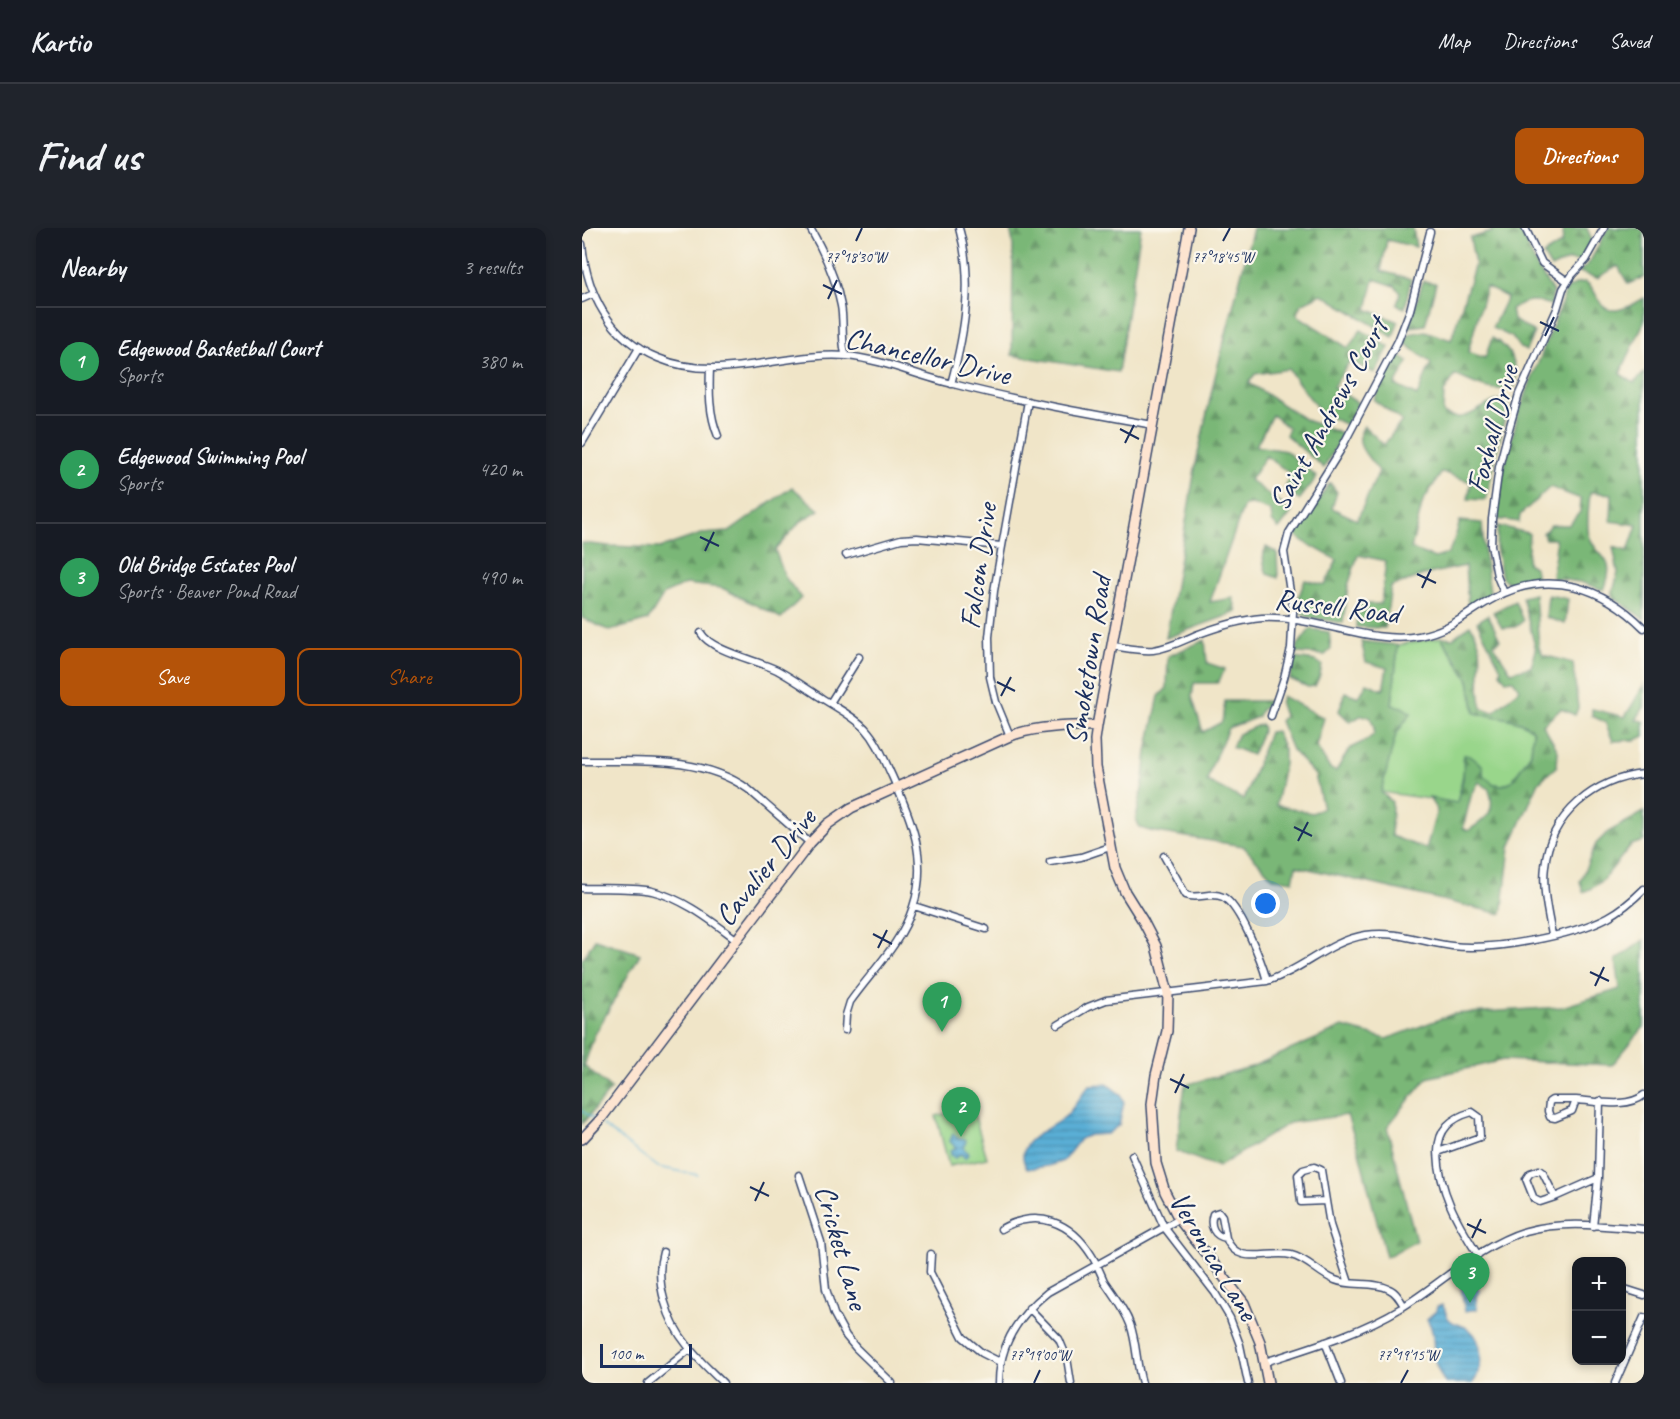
<!DOCTYPE html>
<html lang="en">
<head>
<meta charset="utf-8">
<style>
  body { margin:0; font-family:Caveat,sans-serif; background:#20242c; color:#f1f3f6 }
  .controls { position:absolute; right:18px; bottom:18px; display:grid; overflow:hidden; border-radius:12px; box-shadow:0 3px 9px #0003 }
  .controls button { width:54px; height:54px; display:grid; place-items:center; padding:0; border:0; border-bottom:2px solid #363941; background:#171b24; color:#f1f3f6; font:30px sans-serif }
  .scale { position:absolute; left:18px; bottom:15px; width:92px; box-sizing:border-box; padding-left:6px; border:3px solid #1b2f5e; border-top:0; font-size:16px; line-height:21px; white-space:nowrap; color:#1b2f5e; -webkit-text-stroke:4px #fbf7ec; paint-order:stroke }
  .you { position:absolute; left:684px; top:676px; width:21px; height:21px; margin:-15px; border:4px solid #fff; border-radius:50%; background:#1a73e8; box-shadow:0 0 0 9px #1a73e833 }
  .badge { display:grid; place-items:center; width:39px; height:39px; border-radius:50%; background:#b45309; color:#fff; font-size:20px; font-weight:700 }
  .pin { position:absolute; translate:-50% -50px; filter:drop-shadow(0 2px 3px #0008) }
  .pin::after { content:''; position:absolute; top:32px; width:21px; height:18px; background:inherit; clip-path:polygon(0 0,100% 0,50% 100%) }
  .list { margin:0; padding:0; list-style:none }
  h2 { display:flex; justify-content:space-between; align-items:center; height:78px; margin:0; padding:0 24px; font-size:26px }
  h2 small { font-size:20px; font-weight:400; color:#9ea1a6 }
  .list li { display:grid; grid-template-columns:39px 1fr auto; gap:18px; align-items:center; box-sizing:border-box; height:108px; padding:0 24px; border-top:2px solid #363941 }
  .list b { display:block; font-size:22px; white-space:nowrap }
  .list p { margin:0; font-size:20px; white-space:nowrap; color:#9ea1a6 }
  .list em { font-size:20px; font-style:normal; color:#9ea1a6 }
  .actions { display:flex; gap:12px; padding:18px 24px }
  .actions a { flex:1; padding:14px 0; border:2px solid #b45309; border-radius:12px; text-align:center; font-size:21px; color:#b45309 }
  .actions .main { background:#b45309; color:#fff }
  .map { position:relative; flex:none; width:1062px; height:1155px; overflow:hidden; border-radius:12px }
  header { display:flex; align-items:center; gap:36px; box-sizing:border-box; height:84px; padding:0 30px; background:#171b24; border-bottom:2px solid #363941 }
  header strong { font-size:28px }
  nav { display:flex; gap:33px; margin-inline-start:auto; font-size:21px }
  .intro { display:flex; align-items:center; justify-content:space-between; box-sizing:border-box; height:144px; padding:0 36px }
  h1 { margin:0; font-size:42px }
  .button { padding:15px 27px; border-radius:12px; background:#b45309; color:#fff; font-size:21px; font-weight:700 }
  main { display:flex; gap:36px; padding:0 36px }
  aside { flex:1; background:#171b24; border-radius:12px; box-shadow:0 3px 9px #0003 }
  .map>svg:first-child { display:block }
  .green { fill:#99d68b; stroke:#5a8274; stroke-width:1.5 }
  .forest { fill:url(#forest-firs); stroke:#4a736a; stroke-width:1.5; fill-rule:evenodd }
  .water { fill:url(#water-rules); stroke:#3a6f9a; stroke-width:1.5 }
  .lines { fill:none; stroke-linecap:round; stroke-linejoin:round }
  .stream { stroke:#5aafd6; stroke-width:1.5 }
  .street-casing { stroke:#3b4a6e; stroke-width:9 }
  .secondary-casing { stroke:#3b4a6e; stroke-width:12 }
  .street { stroke:#fff; stroke-width:6 }
  .secondary { stroke:#fde4d0; stroke-width:9 }
  .ticks { fill:none; stroke:#1b2f5e; stroke-width:2 }
  .labels { text-anchor:middle; stroke-width:4.5; stroke-linejoin:round; paint-order:stroke }
  .street-label { font-size:30px; fill:#1b2f5e; stroke:#fbf7ec }
  .ticks-label { font-size:15px; text-anchor:middle; fill:#1b2f5e; stroke:#fbf7ec; stroke-width:4.5; stroke-linejoin:round; paint-order:stroke }
</style>
</head>
<body>
<header>
<strong>Kartio</strong>
<nav><a>Map</a><a>Directions</a><a>Saved</a></nav>
</header>
<div class="intro"><h1>Find us</h1><a class="button">Directions</a></div>
<main>
<aside>
<h2>Nearby<small>3 results</small></h2>
<ul class="list">
<li><span class="badge" style="background:#2e9e5b">1</span><div><b>Edgewood Basketball Court</b><p>Sports</p></div><em>380 m</em></li>
<li><span class="badge" style="background:#2e9e5b">2</span><div><b>Edgewood Swimming Pool</b><p>Sports</p></div><em>420 m</em></li>
<li><span class="badge" style="background:#2e9e5b">3</span><div><b>Old Bridge Estates Pool</b><p>Sports · Beaver Pond Road</p></div><em>490 m</em></li>
</ul>
<div class="actions"><a class="main">Save</a><a>Share</a></div>
</aside>
<div class="map">
<svg width="1062" height="1155" viewBox="0 0 1062 1155">
  <defs>
    <pattern id="forest-firs" width="22" height="20" patternUnits="userSpaceOnUse" patternTransform="scale(1.5)"><rect width="22" height="20" fill="#7ab777"/><path d="M5 1l3.5 6h-7zM16 11l3.5 6h-7z" fill="#639565"/></pattern>
    <pattern id="water-rules" width="6" height="5" patternUnits="userSpaceOnUse" patternTransform="scale(1.5)"><rect width="6" height="5" fill="#5aafd6"/><path d="M0 2.5h6" fill="none" stroke="#4a8fb1"/></pattern>
  </defs>
  <rect width="100%" height="100%" fill="#fbf7ec"/>
  <filter id="ink" filterUnits="userSpaceOnUse"><feTurbulence type="fractalNoise" baseFrequency=".0167" numOctaves="2"/><feDisplacementMap in="SourceGraphic" scale="12" xChannelSelector="R" yChannelSelector="G"/><feConvolveMatrix kernelMatrix="1 2 1 2 8 2 1 2 1" color-interpolation-filters="sRGB"/></filter>
  <filter id="wash" filterUnits="userSpaceOnUse"><feTurbulence type="fractalNoise" baseFrequency=".008" numOctaves="4" result="noise"/><feDisplacementMap in="SourceGraphic" scale="24" xChannelSelector="R" yChannelSelector="G"/><feGaussianBlur stdDeviation="1.35" result="paint"/><feColorMatrix in="noise" values="0 0 0 0 0 0 0 0 0 0 0 0 0 0 0 0 0 1.4 0 .05"/><feComposite in="paint" operator="in"/></filter>
  <g filter="url(#wash)">
    <rect width="100%" height="100%" fill="#f0e5c8"/>
    <!-- green -->
    <path class="green" d="M859,409L887,452L893,485C912,489 938,489 951,503L949,525L930,553L921,557L911,556L901,547V538L888,528L881,531L882,542L875,575L798,564L814,506L829,485L810,477L816,417Z
      M390,879L405,930L367,938L354,888Z"/>
    <!-- forest -->
    <path class="forest" d="M428,0H559L536,144L430,127L431,15Z
      M671,0H831L834,19L805,12L799,43L829,51L823,80L815,77L818,64L813,58L792,51L785,81L816,94L811,109L740,66L719,76L715,87L766,120L779,102L807,119L793,145L768,133L751,159L776,175L765,197L739,185L706,141L673,146L667,155L724,192L760,206L742,240L704,207L707,200L690,187L674,218L704,223L735,249L717,272L703,261L709,246L684,228L668,252L710,284L697,301L690,293L689,283L670,276L662,277L628,374L651,370L655,384L584,410L614,235L631,157Z
      M908,0H937L955,39L971,64L969,77C952,71 945,71 929,81L931,92L952,104L944,123L937,119L930,109L910,100L925,69L904,59L886,124L903,130L910,110C929,119 938,140 932,160C904,164 897,157 873,147L862,164L861,185C889,200 899,170 927,171L904,272L886,271L889,254L860,244L841,273L829,321L853,330L866,326L873,310L878,293L900,295L902,324L908,363L905,368L886,378L883,338L841,347L809,359L803,400L774,399L776,376H799L804,333L776,327L766,358L761,395L726,389L717,383L715,373L723,352L743,357L755,332L719,312L713,306L748,255L755,264L750,280L775,292L797,243C786,228 770,217 782,198L802,217L820,193L792,172L815,125L826,134L813,157L835,168L849,135L823,115L827,106L843,103L869,112L893,36L888,10L910,4Z
      M982,0H1005L1010,12L1000,33L986,32L969,40L961,27L980,15Z
      M1026,0H1058L1062,3V49L1046,56L1036,38L1015,50L997,44L1007,35Z
      M841,53L854,55L843,97L827,99Z
      M1003,54C1011,58 1013,66 1018,74C1027,91 1050,77 1062,70V94L1038,146L1052,155L1062,145V391L1030,368L1036,345L1031,319L1046,323L1055,297L1029,293L1030,266L1008,264C1007,276 1004,297 1007,307C1015,333 1036,326 1022,362L998,354L970,350L974,317L973,311H963L961,305L969,297H987L998,284L999,271L968,259L938,287L937,294L915,291L921,243L936,187L985,61L995,55Z
      M210,259L237,282L218,294L193,322L203,349L219,370L199,390L140,360L104,356L82,366L66,392L28,403L0,390V315L27,318L78,320L119,306L147,304Z
      M916,298L947,305L945,335L953,340L955,352C942,355 931,360 920,350L914,319Z
      M684,319L695,325L696,350L685,346C682,337 679,328 684,319Z
      M953,366L957,420L961,427L991,435L996,480L993,487L979,481L961,497L976,523L975,538L957,554L928,619L920,686L714,638L711,653L691,650L661,618L568,603L558,600L554,591L562,550L565,523L577,468L585,460L586,428L623,412L625,435L643,441L636,455H612L610,469L621,504L640,494L643,473H690L678,483L676,489L646,500L629,539L625,553L662,572L687,504L694,503L702,522V536L694,577L730,585L741,580L733,547L710,522L698,493L702,488L698,476L700,468L742,490L734,518L748,541L754,543L768,520L785,512L792,506V499L788,489L780,487L768,494L757,483L763,464L777,469L785,455L801,462L805,440L784,434L779,413L816,417L810,477L820,479L829,485L814,506L799,564L810,574L809,608L844,621L855,582L847,570L875,575L881,551L882,527L888,528L901,538V547L912,556L921,557L930,553L949,525L951,503C939,489 911,489 893,485L887,452L859,409L871,410L888,397C909,425 891,449 900,480L911,484L938,461L931,452H924L918,445L919,441L895,394L906,387L918,412L911,417L929,444L949,439L954,422L940,369ZM897,554L907,561C915,586 903,591 886,603L881,600L889,568Z
      M966,367L986,371L983,396L964,389Z
      M933,373L941,393L933,399L920,400L911,384Z
      M728,401L747,404L749,421L743,427L714,425L716,417Z
      M712,430L734,433L740,437L738,447L733,458L726,459L708,451Z
      M1062,457V479L1054,492L1062,493V508L1054,512L1031,513L1023,494L1010,488V481L1043,489Z
      M679,496L681,501L670,527L650,519L656,506Z
      M1062,584V613L1049,617L1021,652L1010,660L1001,664L998,653L1014,616L1026,604Z
      M13,711L58,726L12,808L2,838L29,861L0,896V732Z
      M1062,712V799L1030,837L921,832L845,850L805,899L834,1013L804,1029L777,924L765,887L707,895L636,939L594,923L603,857L669,839L761,799L805,811L871,786L980,779L1038,761L1034,732Z"/>
    <!-- water -->
    <path class="water" d="M525,856L538,866L542,874L537,897L525,906L507,907L498,911L481,933L466,938L445,941C428,911 470,902 485,887C493,878 500,866 508,857Z
      M371,906L377,911L380,910L384,912L382,921L387,925L383,930L379,926L373,930L369,927V922L374,920L368,913Z
      M892,1058L896,1059L898,1063L894,1069L895,1081L883,1083L879,1059Z
      M860,1077C864,1081 863,1085 866,1090C871,1097 881,1097 887,1101C903,1114 901,1141 891,1155H863C859,1148 855,1141 853,1133C850,1117 854,1105 845,1091L854,1083L855,1079Z"/>
    <g class="lines">
      <!-- stream -->
      <path class="stream" d="M0,883L12,891
        M20,897L76,939L116,947"/>
    </g>
  </g>
  <g filter="url(#ink)">
    <g class="lines">
      <defs>
        <path id="street" d="M228,0C242,24 254,51 259,78C262,91 259,118 264,128
          M943,0L960,35L985,53
          M0,1V0
          M0,16C5,66 27,110 76,130C137,156 203,123 265,128C302,132 336,148 371,156C437,173 504,185 571,197
          M0,71L11,66
          M128,140C127,164 127,186 136,208
          M369,156C383,104 392,52 377,0
          M0,215L57,120
          M264,327L319,311L335,310L419,318
          M922,365L915,348L909,317L910,291L917,239L925,208L937,166L975,81L981,61L990,47L1004,32L1022,0
          M119,405C129,423 175,432 195,442C210,450 224,460 238,469C253,479 270,487 283,500C296,514 302,531 310,548C329,590 347,632 331,679C319,716 290,743 268,774L264,787L263,802
          M531,418C545,420 558,423 571,422C587,420 600,413 614,407C635,399 657,392 680,390C731,387 788,417 837,408C872,401 885,384 914,369C968,341 1021,359 1062,400
          M248,475L277,429
          M689,488L702,450L709,420L711,384L702,324L707,305L758,223L816,113L828,82L848,4
          M428,508L414,474L408,449L407,409L412,363L446,173
          M0,533C55,534 118,527 166,561L228,615
          M582,628L604,667C616,672 628,663 641,669C658,678 680,734 685,753
          M468,634L499,629L528,619
          M0,660C23,661 47,659 70,663C102,671 128,692 154,711
          M332,678L404,701
          M970,707C966,685 960,661 963,638C968,587 1012,551 1062,546
          M476,797L506,779L524,772L685,753C721,742 746,713 784,707C814,702 841,715 870,718C910,723 990,708 1026,689C1039,682 1051,672 1062,661
          M970,872H994L990,883L973,890L968,889L966,883L967,874Z
          M994,872C1015,873 1045,881 1062,867
          M890,884L897,889L898,909L856,924C856,901 869,890 890,884Z
          M856,924C857,963 875,994 896,1027
          M550,927L582,999L633,1065L648,1090L658,1117L666,1155
          M732,939L739,942L744,973L719,974L716,947L721,942Z
          M957,942L961,945L973,969L958,974L952,971L944,951L948,945Z
          M217,947L239,1014L244,1061L252,1086L264,1108L274,1120L310,1155
          M973,969L1016,950
          M744,973L748,997L767,1055
          M637,984L640,988L644,1010C632,1008 627,998 631,986Z
          M1011,998L1016,950L1018,873
          M419,1001C456,980 489,994 510,1028C515,1036 518,1044 522,1053C531,1067 542,1080 548,1096C555,1115 554,1136 560,1155
          M644,1010C655,1039 686,1022 709,1027C726,1031 737,1046 753,1052C770,1059 791,1053 807,1061C814,1064 818,1071 822,1078
          M81,1024C72,1054 86,1094 105,1117C115,1131 129,1143 141,1155
          M349,1026L348,1044L381,1109L400,1125L418,1134
          M1040,1060L1062,1067
          M447,1080L477,1111L485,1130L489,1155
          M743,1114L759,1155
          M683,1134C729,1119 778,1105 819,1080C860,1055 896,1018 944,1003C982,992 1023,998 1062,1001
          M66,1155L108,1121
          M417,1155C417,1117 437,1087 466,1064L597,991
          M1033,1155L1062,1089"/>
        <path id="secondary" d="M607,0L515,498L513,512L514,539L533,640L543,664L561,693L574,718L586,765L585,803L574,847L570,876L574,935L583,964L597,991L662,1075L678,1114L686,1155
          M0,911L18,892L228,615L246,596L269,580L428,508C455,498 486,497 515,498"/>
      </defs>
      <!-- street casing -->
      <use href="#street" class="street-casing"/>
      <!-- secondary casing -->
      <use href="#secondary" class="secondary-casing"/>
      <!-- street -->
      <use href="#street" class="street"/>
      <!-- secondary -->
      <use href="#secondary" class="secondary"/>
    </g>
  </g>
  <!-- ticks -->
  <path class="ticks" d="M274,13L280,0M641,13L648,0M241,57L260,66M246,71L255,52M958,94L977,103M963,108L972,89M538,201L557,211M543,215L552,197M118,309L137,318M123,323L132,304M835,346L854,355M840,360L849,341M415,454L433,463M419,468L429,449M712,599L730,608M716,613L726,594M291,706L310,716M296,720L305,702M1008,744L1027,753M1013,758L1022,739M588,851L607,860M593,865L602,846M168,959L187,968M173,973L182,954M885,996L904,1005M890,1010L899,991M452,1155L458,1142M819,1155L826,1142"/>
  <g class="labels">
    <!-- street labels -->
    <g class="street-label">
      <text transform="translate(346 128) rotate(13)" y="10">Chancellor Drive</text>
      <text transform="translate(746 186) rotate(-61)" y="10">Saint Andrews Court</text>
      <text transform="translate(910 201) rotate(-75)" y="10">Foxhall Drive</text>
      <text transform="translate(396 338) rotate(-82)" y="10">Falcon Drive</text>
      <text transform="translate(755 378) rotate(7)" y="10">Russell Road</text>
      <text transform="translate(506 432) rotate(-81)" y="10">Smoketown Road</text>
      <text transform="translate(183 639) rotate(-51)" y="10">Cavalier Drive</text>
      <text transform="translate(260 1019) rotate(74)" y="10">Cricket Lane</text>
      <text transform="translate(632 1028) rotate(59)" y="10">Veronica Lane</text>
    </g>
  </g>
  <g class="ticks-label">
    <text x="274" y="34">77°18'30"W</text>
    <text x="641" y="34">77°18'45"W</text>
    <text x="458" y="1132">77°19'00"W</text>
    <text x="826" y="1132">77°19'15"W</text>
  </g>
</svg>
<div class="controls">
<button>+</button>
<button>−</button>
</div>
<div class="scale">100 m</div>
<div class="you"></div>
<div class="pin badge" style="left:360px;top:804px;background:#2e9e5b">1</div>
<div class="pin badge" style="left:379px;top:909px;background:#2e9e5b">2</div>
<div class="pin badge" style="left:888px;top:1075px;background:#2e9e5b">3</div>
</div>
</main>
</body>
</html>
